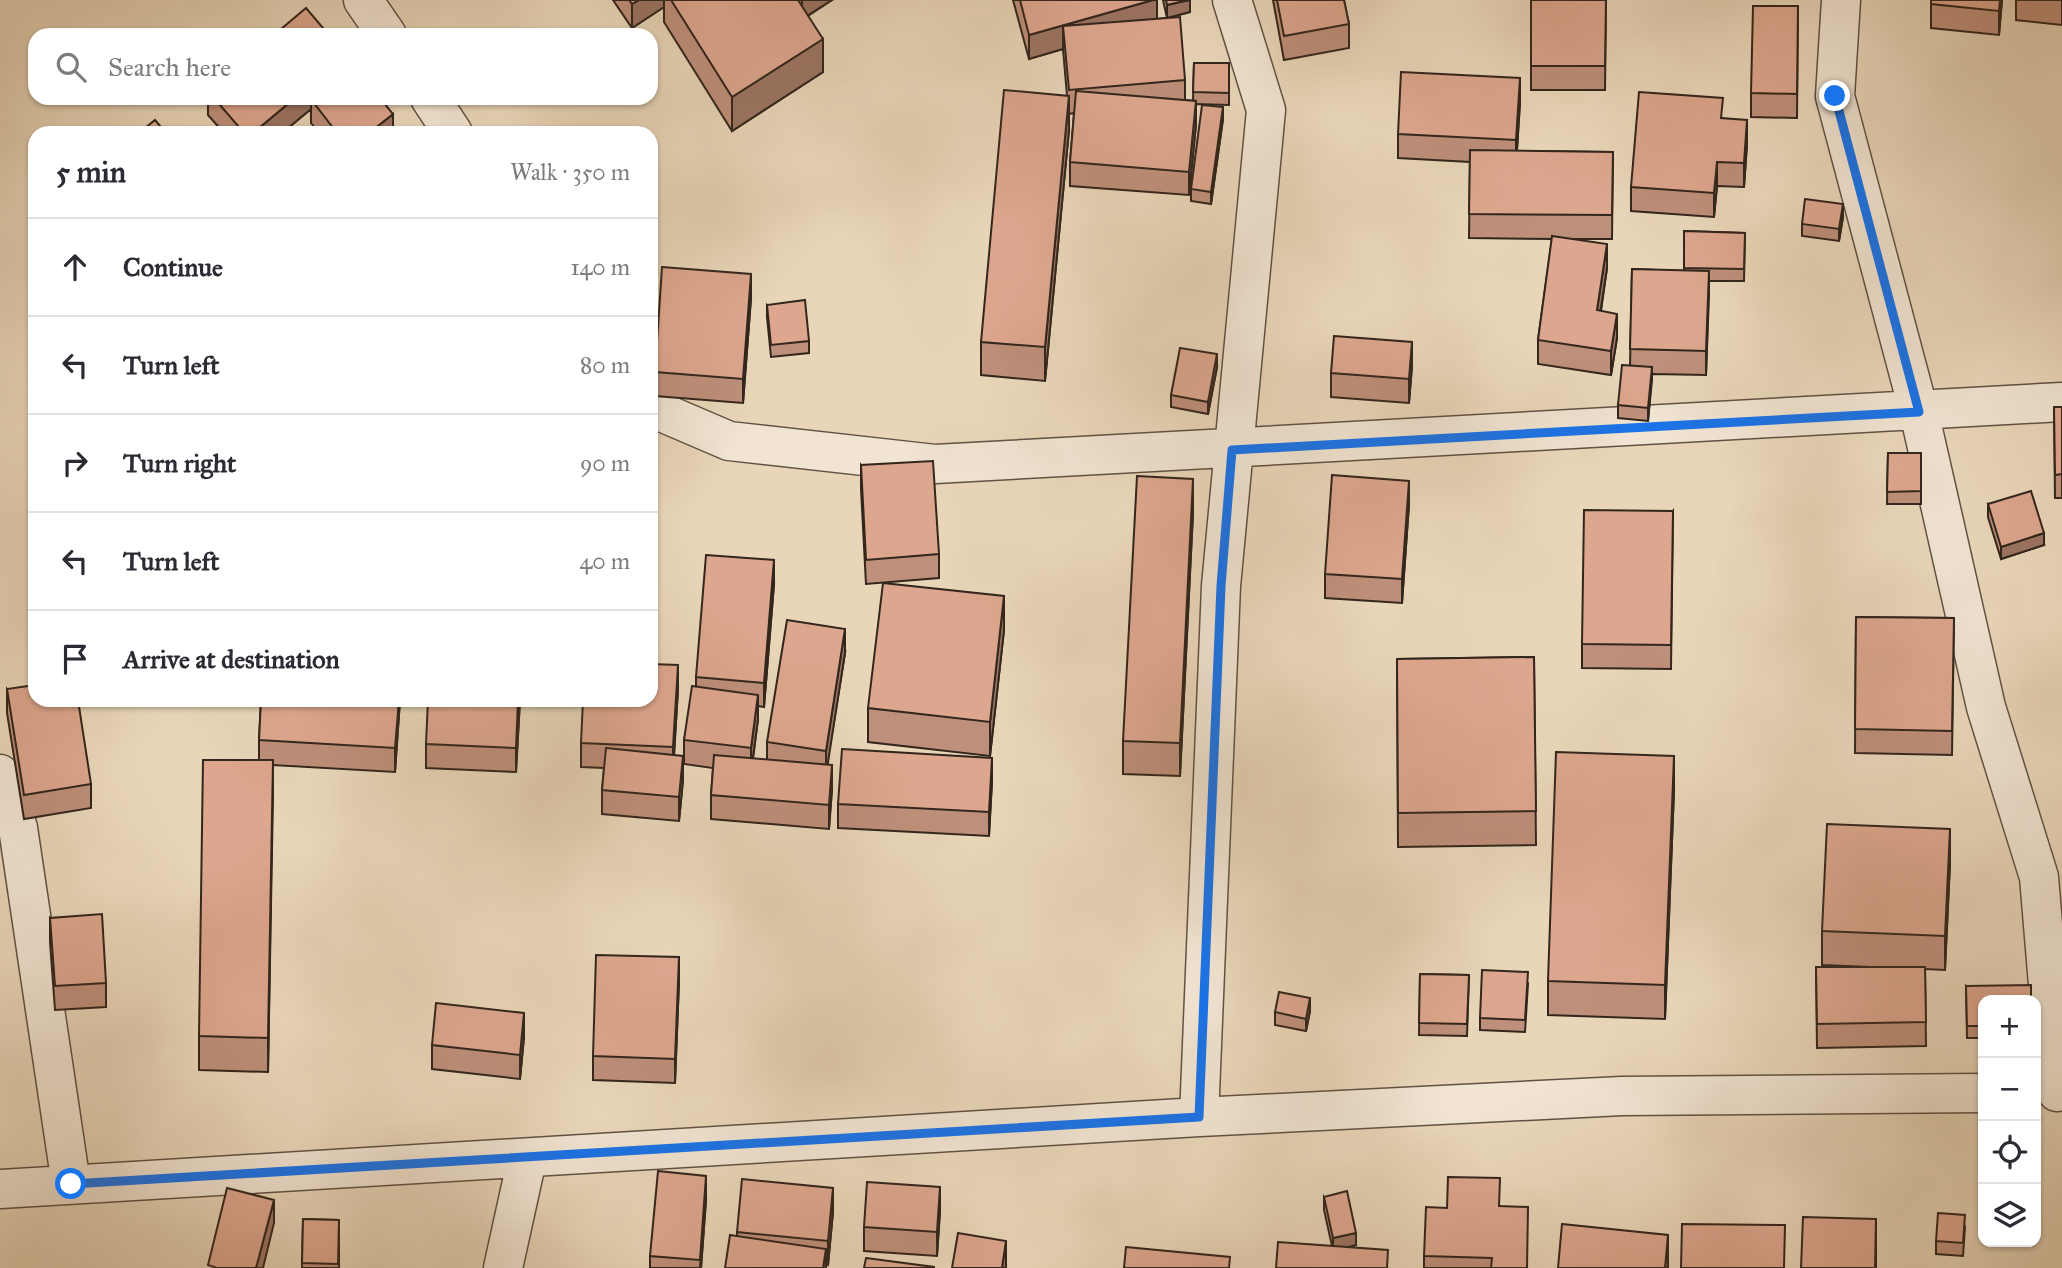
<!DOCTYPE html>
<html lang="en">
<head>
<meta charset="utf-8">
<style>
  body { margin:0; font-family:"IM FELL Great Primer",serif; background:#f7f7f7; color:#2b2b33 }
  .controls { position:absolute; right:21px; bottom:21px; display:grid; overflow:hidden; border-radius:14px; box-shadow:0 2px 5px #0004 }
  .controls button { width:63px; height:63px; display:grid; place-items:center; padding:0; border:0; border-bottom:2px solid #e1e1e2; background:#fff; color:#2b2b33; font:35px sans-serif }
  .stop { position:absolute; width:21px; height:21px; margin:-16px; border:5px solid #1a73e8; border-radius:50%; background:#fff }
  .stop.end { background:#1a73e8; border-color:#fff; box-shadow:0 2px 7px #0008 }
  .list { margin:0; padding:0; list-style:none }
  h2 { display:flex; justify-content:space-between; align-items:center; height:91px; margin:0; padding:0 28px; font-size:30px }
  h2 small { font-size:23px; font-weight:400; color:#7c7c81 }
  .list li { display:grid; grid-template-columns:46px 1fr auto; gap:21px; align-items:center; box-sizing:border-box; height:98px; padding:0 28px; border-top:2px solid #e1e1e2 }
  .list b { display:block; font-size:26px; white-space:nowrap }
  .list em { font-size:23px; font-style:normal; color:#7c7c81 }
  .icon { flex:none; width:38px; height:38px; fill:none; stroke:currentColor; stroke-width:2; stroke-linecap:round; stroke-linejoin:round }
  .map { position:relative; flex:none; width:2062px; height:1268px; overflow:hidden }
  .search { position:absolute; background:#fff; box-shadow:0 2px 5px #0004; left:28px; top:28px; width:630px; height:77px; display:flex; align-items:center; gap:18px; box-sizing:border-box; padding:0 24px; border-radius:21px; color:#7c7c81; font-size:26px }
  .panel { position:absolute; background:#fff; box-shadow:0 2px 5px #0004; left:28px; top:126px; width:630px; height:581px; border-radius:21px }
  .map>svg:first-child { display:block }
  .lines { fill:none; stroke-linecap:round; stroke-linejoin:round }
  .minor-casing { stroke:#605244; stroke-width:41 }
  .minor { stroke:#f1e4d2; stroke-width:38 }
  .wall { fill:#be8f7a; stroke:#32261d; stroke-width:2 }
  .shaded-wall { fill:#9b7463; stroke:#32261d; stroke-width:2 }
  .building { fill:#dda68e; stroke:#32261d; stroke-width:2 }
  .route { stroke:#1a73e8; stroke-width:9 }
</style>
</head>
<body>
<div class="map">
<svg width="2062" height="1268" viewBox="0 0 2062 1268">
  <rect width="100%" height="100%" fill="#e9d6b9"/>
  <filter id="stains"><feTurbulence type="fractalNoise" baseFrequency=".00286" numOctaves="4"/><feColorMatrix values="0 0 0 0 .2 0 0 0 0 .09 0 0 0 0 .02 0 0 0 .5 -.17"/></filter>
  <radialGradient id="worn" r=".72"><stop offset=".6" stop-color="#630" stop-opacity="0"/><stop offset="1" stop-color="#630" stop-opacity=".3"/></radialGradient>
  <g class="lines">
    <defs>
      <path id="minor" d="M363,0L387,35
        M1841,0L1835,96L1919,412L1986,707L2039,877L2057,1092
        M430,98L453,133
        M651,402L659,411L729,441L935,464L2062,402
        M0,774L18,828L71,1184
        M1199,1117L1221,586L1266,110L1232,0
        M0,1189L1199,1117L1622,1096L1983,1093
        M503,1268L527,1159"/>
    </defs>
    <!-- minor casing -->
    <use href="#minor" class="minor-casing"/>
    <!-- minor -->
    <use href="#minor" class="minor"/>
  </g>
  <!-- wall -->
  <path class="wall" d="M613,0H832L808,16L823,72L732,131L664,22V7L632,28Z
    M1013,0H1157V19L1167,18L1163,0H1190V12L1168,18L1185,80V100L1193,101L1194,63H1229V105L1196,104V125L1189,195L1070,186V162L1074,113L1069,114V112V130L1045,381L981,375V342L1067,96L1063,49L1029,59Z
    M1273,0H1344L1349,24V48L1284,60Z
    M1531,0H1606L1605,90H1531Z
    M1931,0H2002L1999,35L1931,28Z
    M2016,0H2062V25L2016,20Z
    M1798,6L1797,118L1751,117V93Z
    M208,98H380L393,133H319L311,123V109L282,133H224L208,115Z
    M1520,102L1517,151L1613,152L1612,239H1571L1607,268L1601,311L1617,338L1611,375L1538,364V340L1552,239L1469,238L1470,162L1398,158V134Z
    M1723,118L1747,144L1744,187L1717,186L1714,217L1631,211V187Z
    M1223,119L1211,204L1191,201V189Z
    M1843,217L1839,241L1802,236V224Z
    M1684,231L1745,233L1744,281H1709L1706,375L1652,374L1648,421L1618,418V405L1630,366L1632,269L1684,271Z
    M751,298L743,403L655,396V372Z
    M767,305L809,341V353L771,357L767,317Z
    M1412,366L1409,403L1331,397V373Z
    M1217,367L1208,414L1171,407V395Z
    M2054,407H2062V498H2055Z
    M1888,453H1921V504H1887Z
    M861,465L939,554V578L866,584L861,489Z
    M1409,504L1402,603L1325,598V574Z
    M1988,504L2044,545L2001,559L1988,517Z
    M1673,511L1671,669L1582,668V644Z
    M1193,513L1180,776L1123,774V741Z
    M774,584L764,707L758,706V719L753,759L767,760V742L845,653L827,765L832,789L829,829L711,819V795L713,768L684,764V740L696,687V677Z
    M35,590V621L32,615V592Z
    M1856,617L1954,618L1952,755L1855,753Z
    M1004,630L990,756L868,742V708Z
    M1534,657L1536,845L1398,847L1397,659Z
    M7,689L91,784V808L24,819L7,713Z
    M678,689L674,755L683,780L679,821L602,814V790L604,768L581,767V743Z
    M261,700H400L395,772L273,765L268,1072L199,1070V1036L259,760V740Z
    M520,700L516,772L426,768V744Z
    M992,781L989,836L838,828V804Z
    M1674,790L1665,1019L1548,1015V981Z
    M1950,863L1945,970L1925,969L1926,1046L1817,1048L1816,967H1870L1822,965V931Z
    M50,918L106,983V1007L55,1010L50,942Z
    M1420,974L1469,975L1467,1036L1419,1035Z
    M679,981L675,1083L593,1080V1056Z
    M1528,984L1525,1032L1480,1030V1018Z
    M1966,986L1983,1000V1038H1967Z
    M1310,1011L1306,1031L1275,1025V1012Z
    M524,1037L520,1079L432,1069V1045Z
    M1324,1197L1356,1245L1349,1247L1388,1268L1332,1246L1324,1210Z
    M706,1200L701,1268H650V1256Z
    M1500,1206L1527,1268H1424V1256L1447,1208Z
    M940,1211L937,1256L864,1251V1227Z
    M833,1212L828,1265L826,1264V1268L737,1236V1232Z
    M303,1219L339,1220V1268H302Z
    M1965,1227L1963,1256L1936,1254V1241Z"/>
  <!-- shaded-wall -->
  <path class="shaded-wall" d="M639,0H664V7L632,28V4Z
    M802,0H832L802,19Z
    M1153,0H1157V23L1063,26V49L1029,59V35Z
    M1190,0V12L1167,18V5Z
    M2000,0H2002L1999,35V11Z
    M823,39V72L732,131V97Z
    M1520,78V102L1516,164V140Z
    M1069,96V130L1045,381V347Z
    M295,98H323L311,99V109L282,133H253Z
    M1196,101V125L1189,195V172Z
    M1223,107V119L1211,204V192Z
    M393,114V133H369Z
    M1747,120V144L1744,187V163Z
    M1717,162V186L1714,217V193Z
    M1843,204V217L1839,241V229Z
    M1607,244V268L1597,334V310Z
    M1709,271V295L1706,375V351Z
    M751,274V298L743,403V379Z
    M1617,314V338L1611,375V351Z
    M1412,342V366L1409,403V379Z
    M1217,354V367L1208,414V402Z
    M1652,367V380L1648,421V408Z
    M1193,479V513L1180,776V743Z
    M1409,481V504L1402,603V579Z
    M2044,533V545L2001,559V547Z
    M774,560V584L764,707V683Z
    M1004,596V630L990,756V722Z
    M845,629V653L826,775V751Z
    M678,665V689L673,771V747Z
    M758,695V719L751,772V748Z
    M399,700H400L395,772V748Z
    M518,700H520L516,772V748Z
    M683,756V780L679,821V797Z
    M1674,756V790L1665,1019V985Z
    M992,758V781L989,836V812Z
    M273,760V794L268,1072V1038Z
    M832,765V789L829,829V805Z
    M1950,829V863L1945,970V936Z
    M679,957V981L675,1083V1059Z
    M1310,998V1011L1306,1031V1019Z
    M524,1013V1037L520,1079V1055Z
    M706,1176V1200L701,1268H700Z
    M940,1187V1211L937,1256V1232Z
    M833,1188V1212L828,1265V1241Z
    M274,1200V1223L263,1268H256Z
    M1876,1219V1268H1875Z
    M1356,1233V1245L1333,1251V1238Z
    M1668,1235V1268H1665Z
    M1006,1241V1268H1002Z
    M826,1249V1268H823Z"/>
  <!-- building -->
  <path class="building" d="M629,0H639L632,4Z
    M671,0H798L823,39L732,97Z
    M1020,0H1153L1029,35Z
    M1166,0H1188L1167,5Z
    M1277,0H1344L1349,24L1284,36Z
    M1531,0H1606L1605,66H1531Z
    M1931,0H2000L1999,11L1931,4Z
    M1753,6H1798L1797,94L1751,93Z
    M306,8L329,35H274Z
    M1180,17L1185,80L1069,90L1063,26Z
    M1194,63H1229V93L1193,92Z
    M1401,72L1520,78L1516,140L1398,134Z
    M1004,90L1069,96L1045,347L981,342Z
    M1076,91L1196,101L1189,172L1070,162Z
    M1639,92L1723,98L1721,118L1747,120L1744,163L1717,162L1714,193L1631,187Z
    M214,98H295L253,133H244Z
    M312,98H380L393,114L369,133H337L311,99Z
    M1202,105L1223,107L1211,192L1191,189Z
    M155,120L166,133H139Z
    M1470,150L1613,152L1612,215L1469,214Z
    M1805,199L1843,204L1839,229L1802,224Z
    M1684,231L1745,233L1744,269L1684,268Z
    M1552,236L1607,244L1597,310L1617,314L1611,351L1538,340Z
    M662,267L751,274L743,379L655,372Z
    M1632,269L1709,271L1706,351L1630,349Z
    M805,300L809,341L771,345L767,305Z
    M1334,336L1412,342L1409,379L1331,373Z
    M1180,348L1217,354L1208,402L1171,395Z
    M1622,365L1652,367L1648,408L1618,405Z
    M2054,407H2062V474L2055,475Z
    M1888,453H1921V491L1887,492Z
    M933,461L939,554L866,560L861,465Z
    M1332,475L1409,481L1402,579L1325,574Z
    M1137,476L1193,479L1180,743L1123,741Z
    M2031,491L2044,533L2001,547L1988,504Z
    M1584,510L1673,511L1671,645L1582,644Z
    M706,555L774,560L764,683L696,677Z
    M883,583L1004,596L990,722L868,708Z
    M1856,617L1954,618L1952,731L1855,729Z
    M787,620L845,629L826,751L767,742Z
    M1534,657L1536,811L1398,813L1397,659Z
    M651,664L678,665L673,747L581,743L583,700H651Z
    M35,685V700H78L91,784L24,795L7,689Z
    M692,686L758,695L751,748L684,740Z
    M261,700H399L395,748L259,740Z
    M428,700H518L516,748L426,744Z
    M606,748L683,756L679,797L602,790Z
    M842,749L992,758L989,812L838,804Z
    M1556,752L1674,756L1665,985L1548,981Z
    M714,755L832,765L829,805L711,795Z
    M203,760H273L268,1038L199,1036Z
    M1827,824L1950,829L1945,936L1822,931Z
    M102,914L106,983L55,986L50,918Z
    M596,955L679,957L675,1059L593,1056Z
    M1816,967H1925L1926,1022L1817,1024Z
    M1482,970L1528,972L1525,1020L1480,1018Z
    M1420,974L1469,975L1467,1024L1419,1023Z
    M2031,985V1000H1983V1026H1967L1966,986Z
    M1279,992L1310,998L1306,1019L1275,1012Z
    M436,1003L524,1013L520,1055L432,1045Z
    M658,1171L706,1176L700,1260L650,1256Z
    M1448,1177L1500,1178L1499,1206L1528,1207L1527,1268H1491L1492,1258L1424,1256L1426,1207L1447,1208Z
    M742,1179L833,1188L828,1241L737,1232Z
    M867,1182L940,1187L937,1232L864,1227Z
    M227,1188L274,1200L256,1268H217L208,1265Z
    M1347,1191L1356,1233L1333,1238L1324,1197Z
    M1938,1213L1965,1215L1963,1243L1936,1241Z
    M1803,1217L1876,1219L1875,1268H1801Z
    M303,1219L339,1220L338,1264L302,1263Z
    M1562,1224L1668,1235L1665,1268H1558Z
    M1682,1224L1785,1225L1784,1268H1681Z
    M958,1233L1006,1241L1002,1268H952Z
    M730,1235L826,1249L823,1268H725Z
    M1278,1242L1388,1250L1387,1268H1276Z
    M1126,1247L1230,1257L1229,1268H1124Z
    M866,1258L934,1267V1268H864Z"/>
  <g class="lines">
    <!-- route -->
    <path class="route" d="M71,1184L1199,1117L1221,586L1232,450L1919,412L1835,96"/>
  </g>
  <rect width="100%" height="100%" filter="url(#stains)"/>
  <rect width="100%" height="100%" fill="url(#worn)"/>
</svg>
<div class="controls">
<button>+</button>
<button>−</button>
<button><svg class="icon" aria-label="locate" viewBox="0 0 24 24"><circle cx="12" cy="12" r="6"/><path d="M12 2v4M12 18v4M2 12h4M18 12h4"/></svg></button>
<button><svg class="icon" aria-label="layers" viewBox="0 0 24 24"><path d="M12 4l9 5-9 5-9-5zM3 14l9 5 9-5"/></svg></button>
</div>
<div class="stop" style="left:71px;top:1184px"></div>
<div class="stop end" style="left:1835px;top:96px"></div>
<div class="search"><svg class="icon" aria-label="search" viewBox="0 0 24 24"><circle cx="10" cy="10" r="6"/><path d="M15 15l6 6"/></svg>Search here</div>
<section class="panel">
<h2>5 min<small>Walk · 350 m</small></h2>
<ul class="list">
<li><svg class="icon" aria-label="ahead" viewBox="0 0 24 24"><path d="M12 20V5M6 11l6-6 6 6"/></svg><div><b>Continue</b></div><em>140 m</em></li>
<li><svg class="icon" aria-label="left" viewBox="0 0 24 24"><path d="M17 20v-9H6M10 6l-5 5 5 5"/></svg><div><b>Turn left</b></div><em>80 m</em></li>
<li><svg class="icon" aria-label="right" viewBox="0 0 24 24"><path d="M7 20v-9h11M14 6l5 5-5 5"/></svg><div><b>Turn right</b></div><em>90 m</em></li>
<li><svg class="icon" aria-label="left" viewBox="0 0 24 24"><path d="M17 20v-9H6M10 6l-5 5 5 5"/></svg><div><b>Turn left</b></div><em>40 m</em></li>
<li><svg class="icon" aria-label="arrive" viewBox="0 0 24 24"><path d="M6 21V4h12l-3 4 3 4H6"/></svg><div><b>Arrive at destination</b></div></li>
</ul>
</section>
</div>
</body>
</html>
